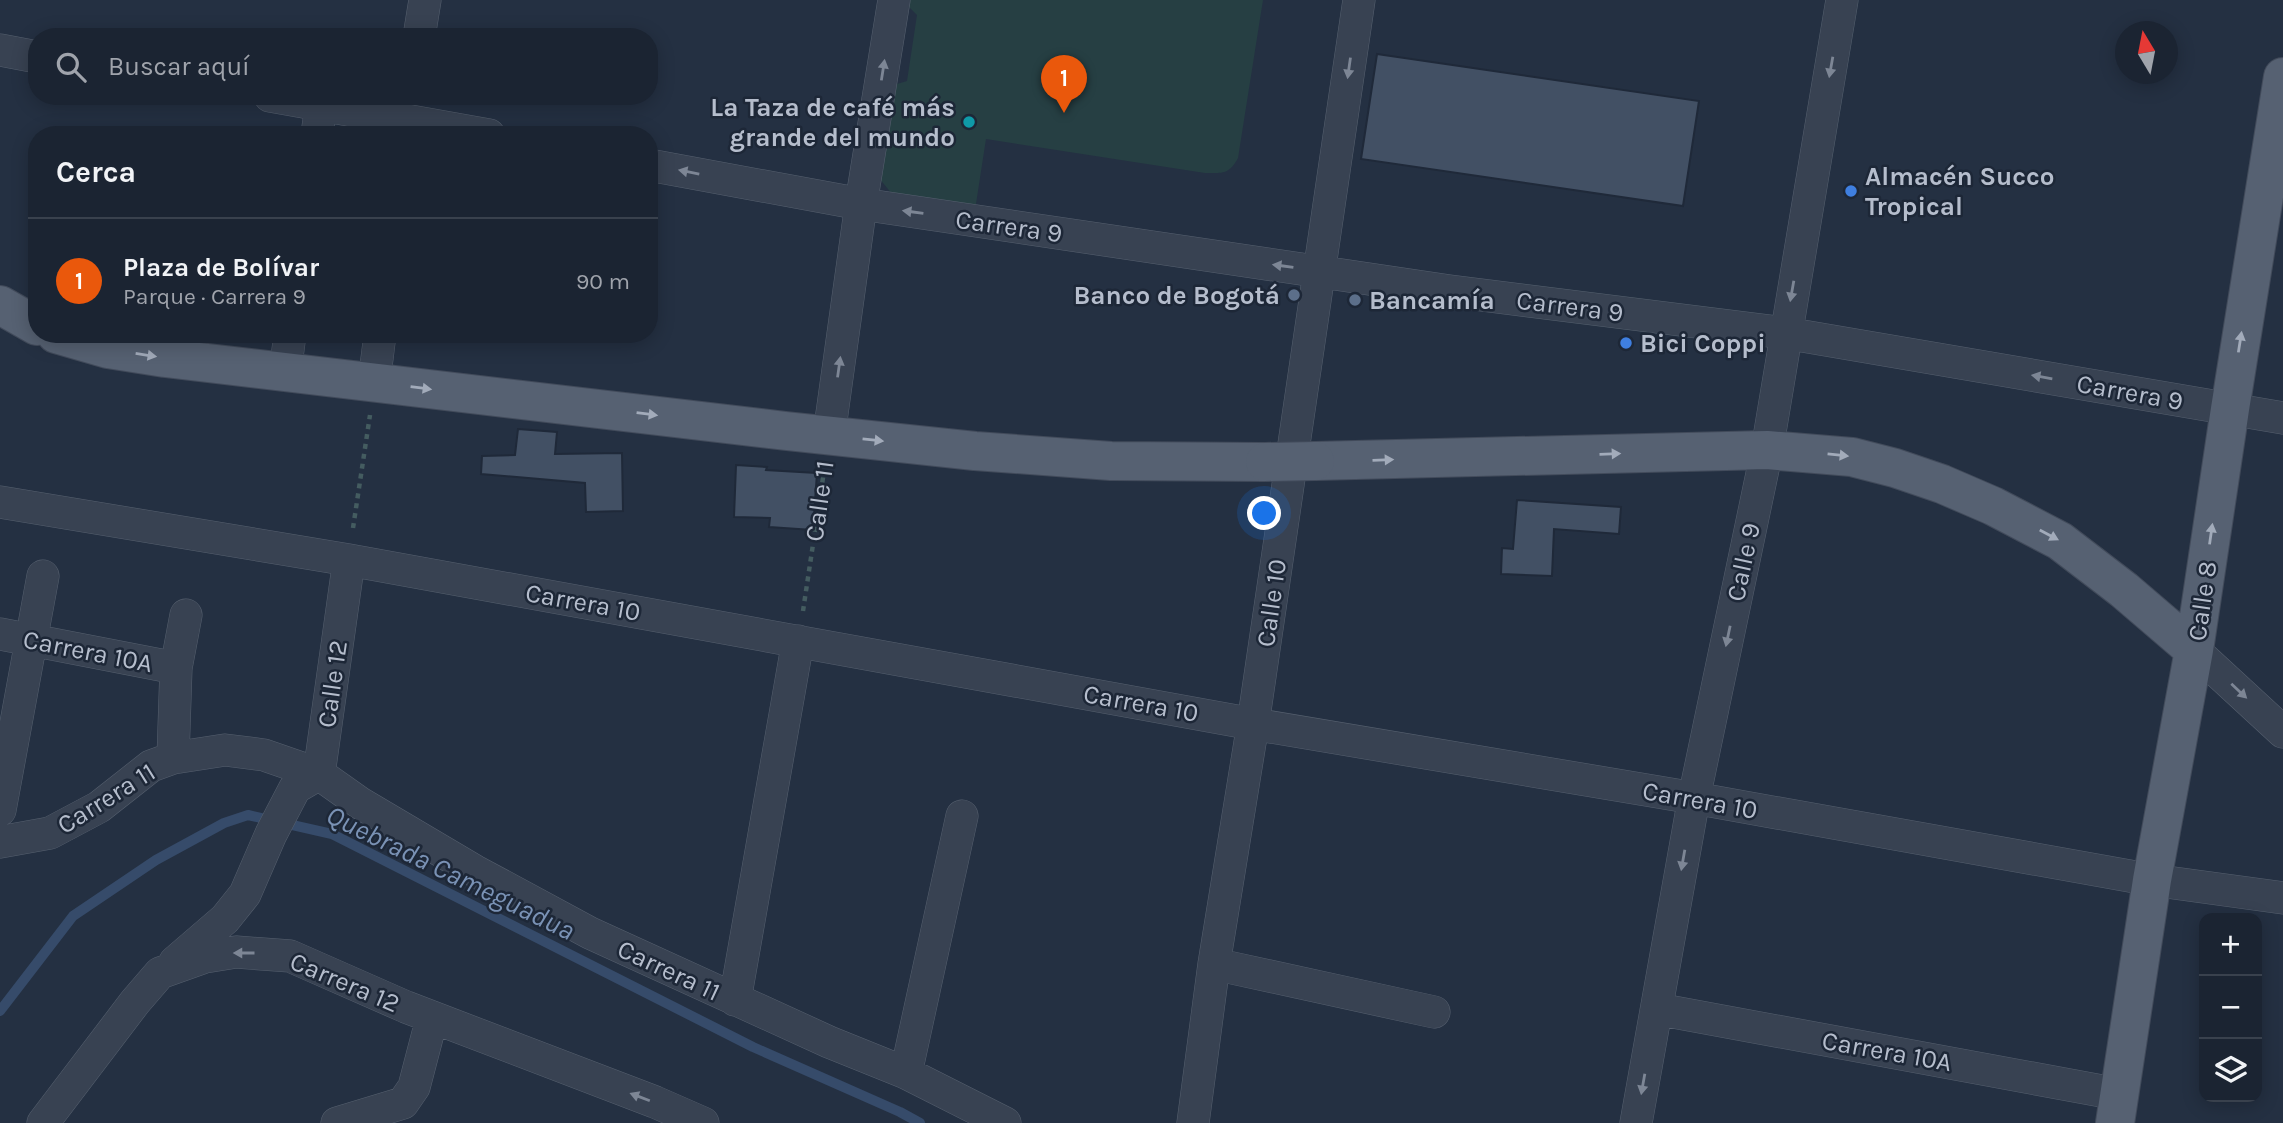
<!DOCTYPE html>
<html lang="es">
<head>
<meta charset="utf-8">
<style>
  body { margin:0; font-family:Karla,sans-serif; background:#28303e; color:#f1f3f6 }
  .controls { position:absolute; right:21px; bottom:21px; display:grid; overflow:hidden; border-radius:14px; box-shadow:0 4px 18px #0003 }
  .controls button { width:63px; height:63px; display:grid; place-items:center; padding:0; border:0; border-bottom:2px solid #39414d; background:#1b2432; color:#f1f3f6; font:35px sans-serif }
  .compass { position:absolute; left:2115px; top:21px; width:63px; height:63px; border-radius:50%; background:#1b2432; box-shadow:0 4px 18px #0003; rotate:350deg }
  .you { position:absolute; left:1265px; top:514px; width:24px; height:24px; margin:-18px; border:5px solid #fff; border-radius:50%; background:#1a73e8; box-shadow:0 0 0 10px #1a73e833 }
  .badge { display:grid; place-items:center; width:46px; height:46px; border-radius:50%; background:#ea580c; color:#fff; font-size:23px; font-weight:700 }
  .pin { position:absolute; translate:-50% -58px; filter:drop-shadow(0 2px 4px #0008) }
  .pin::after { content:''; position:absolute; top:37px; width:24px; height:21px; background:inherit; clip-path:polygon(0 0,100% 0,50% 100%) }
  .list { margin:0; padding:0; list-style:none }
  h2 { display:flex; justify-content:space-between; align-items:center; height:91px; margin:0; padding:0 28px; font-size:30px }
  h2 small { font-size:23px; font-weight:400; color:#a0a4ac }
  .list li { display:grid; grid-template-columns:46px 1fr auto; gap:21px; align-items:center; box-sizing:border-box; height:126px; padding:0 28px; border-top:2px solid #39414d }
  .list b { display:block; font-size:26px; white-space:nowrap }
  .list p { margin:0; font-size:23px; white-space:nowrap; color:#a0a4ac }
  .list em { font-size:23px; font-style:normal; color:#a0a4ac }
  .icon { flex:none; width:38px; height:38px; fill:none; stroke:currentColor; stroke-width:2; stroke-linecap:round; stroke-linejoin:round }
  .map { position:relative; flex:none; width:2283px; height:1123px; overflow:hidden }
  .search { position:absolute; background:#1b2432; box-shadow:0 4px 18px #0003; left:28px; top:28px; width:630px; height:77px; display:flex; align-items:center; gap:18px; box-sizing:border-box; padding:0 24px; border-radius:28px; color:#a0a4ac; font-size:26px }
  .panel { position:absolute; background:#1b2432; box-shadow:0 4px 18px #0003; left:28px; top:126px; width:630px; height:217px; border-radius:28px }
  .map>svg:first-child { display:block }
  .green { fill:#263f43 }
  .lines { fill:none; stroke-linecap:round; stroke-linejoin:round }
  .stream { stroke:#364b6a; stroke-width:10 }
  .building { fill:#425064; stroke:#1f2939; stroke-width:2 }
  .minor-casing { stroke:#56606f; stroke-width:33 }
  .primary-casing { stroke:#424b5b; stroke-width:40 }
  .path { stroke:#445c60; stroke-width:4.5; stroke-dasharray:5 5; stroke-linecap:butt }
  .minor { stroke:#384252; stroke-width:32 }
  .primary { stroke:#566172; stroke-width:38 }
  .primary-bridge-casing { stroke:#424b5b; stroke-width:40; stroke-linecap:butt }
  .primary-bridge { stroke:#566172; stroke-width:38 }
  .oneway { fill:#7d8695 }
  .oneway2 { fill:#a2abba }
  .culture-dot { fill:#0f9aa8; stroke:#1d2737; stroke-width:2.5 }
  .shop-dot { fill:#3f7fe0; stroke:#1d2737; stroke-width:2.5 }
  .service-dot { fill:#5c6f8a; stroke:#1d2737; stroke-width:2.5 }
  .labels { text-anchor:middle; stroke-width:5; stroke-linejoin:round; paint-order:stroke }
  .poi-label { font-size:26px; font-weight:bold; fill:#b5bdcc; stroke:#1d2737; text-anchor:start }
  .street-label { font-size:26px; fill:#b5bdcc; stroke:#1d2737 }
  .water-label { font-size:28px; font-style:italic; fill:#7a92b5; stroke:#1d2737 }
</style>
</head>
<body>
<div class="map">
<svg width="2283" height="1123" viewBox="0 0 2283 1123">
  <rect width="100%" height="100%" fill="#243042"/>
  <!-- green -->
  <path class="green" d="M902,0H1263L1238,158C1229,175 1222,173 1205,173L986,139L976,204L966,208L892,194L879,178L887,87L907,81L917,15Z"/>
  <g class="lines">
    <!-- stream -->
    <path class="stream" d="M0,1011L73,916L156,860L224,823L248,815L332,834L753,1047L900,1112L920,1123"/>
  </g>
  <!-- building -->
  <path class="building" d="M1377,54L1699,101L1683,206L1361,159Z
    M518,429L557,432L555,454L622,453L623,511L586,512L585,483L481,474L482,456L515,455Z
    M736,465L767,467L766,470L817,473L813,530L769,527L770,518L734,517Z
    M1517,500L1621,507L1619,534L1554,529L1552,576L1501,574L1502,548L1513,549Z"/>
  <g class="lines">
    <defs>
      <path id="minor" d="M419,37L425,0
        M0,50L37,57
        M270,96L489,135
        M317,135L321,105
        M649,165L861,204L1450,291L1785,333L2283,418
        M285,373L290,334
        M374,383L380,334
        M829,435L861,204L894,0
        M0,502L349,560L1253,724L1694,798L2152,880L2283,898
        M0,634L176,668
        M2194,650L2283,732
        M173,758L176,668L186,615
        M0,810L43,576
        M0,842L50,833L99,807L151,766L173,758L225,750L264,755L319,774L360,803L475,871L590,933L829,1042L906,1073L1005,1123
        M175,962L225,919L245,894L271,834L295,788L319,774L349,560
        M1214,964L1434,1012
        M735,1000L798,641
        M1657,1009L2118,1094
        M906,1073L962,816
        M43,1123L135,1002L160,973L205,957L236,952L290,956L406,1007L655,1102L703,1123
        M337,1123L403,1103L414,1087L432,1018
        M1193,1123L1214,964L1253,724L1359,0
        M1636,1123L1694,798L1767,450L1842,0"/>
      <path id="primary" d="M0,305L37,326
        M56,334L108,349L165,358L786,431L975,451L1111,461L1265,462
        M1315,461L1767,450L1852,457L1895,468L1942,484L1993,506L2060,541L2124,590L2194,650
        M2115,1123L2152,880L2194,650L2230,409L2283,77"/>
    </defs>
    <!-- minor casing -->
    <use href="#minor" class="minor-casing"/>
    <!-- primary casing -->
    <use href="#primary" class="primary-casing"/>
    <!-- path -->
    <path class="path" d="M353,528L370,415
      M803,611L824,471"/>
    <!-- minor -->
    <use href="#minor" class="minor"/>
    <!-- primary -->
    <use href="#primary" class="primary"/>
    <defs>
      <path id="primary-bridge" d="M1265,462L1315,461"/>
    </defs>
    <!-- primary-bridge casing -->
    <use href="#primary-bridge" class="primary-bridge-casing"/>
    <!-- primary-bridge -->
    <use href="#primary-bridge" class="primary-bridge"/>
  </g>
  <!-- one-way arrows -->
  <defs><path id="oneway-solid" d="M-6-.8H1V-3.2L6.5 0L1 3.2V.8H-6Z" transform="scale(1.75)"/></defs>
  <g class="oneway">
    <use href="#oneway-solid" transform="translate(1831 67) rotate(100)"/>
    <use href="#oneway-solid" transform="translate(1349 68) rotate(98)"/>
    <use href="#oneway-solid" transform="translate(883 70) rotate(-81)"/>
    <use href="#oneway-solid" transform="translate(689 172) rotate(-169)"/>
    <use href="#oneway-solid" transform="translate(913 212) rotate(-172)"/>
    <use href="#oneway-solid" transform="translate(1283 266) rotate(-172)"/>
    <use href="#oneway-solid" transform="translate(1792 291) rotate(100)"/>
    <use href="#oneway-solid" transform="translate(839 367) rotate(-82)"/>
    <use href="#oneway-solid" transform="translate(2042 377) rotate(-170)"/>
    <use href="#oneway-solid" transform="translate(1728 636) rotate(102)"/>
    <use href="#oneway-solid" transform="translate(2239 691) rotate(43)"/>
    <use href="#oneway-solid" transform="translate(1683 860) rotate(100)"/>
    <use href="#oneway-solid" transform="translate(244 953) rotate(180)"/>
    <use href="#oneway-solid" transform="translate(1643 1084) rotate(100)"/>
    <use href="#oneway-solid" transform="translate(640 1097) rotate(-159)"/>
  </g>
  <g class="oneway2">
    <use href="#oneway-solid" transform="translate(2240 342) rotate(-81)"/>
    <use href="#oneway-solid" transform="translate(146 355) rotate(9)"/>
    <use href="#oneway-solid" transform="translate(421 388) rotate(7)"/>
    <use href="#oneway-solid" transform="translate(647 414) rotate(7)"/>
    <use href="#oneway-solid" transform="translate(873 440) rotate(6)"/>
    <use href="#oneway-solid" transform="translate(1610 454) rotate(-2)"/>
    <use href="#oneway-solid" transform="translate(1838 455) rotate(6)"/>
    <use href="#oneway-solid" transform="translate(1383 460) rotate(-2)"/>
    <use href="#oneway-solid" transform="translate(2211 534) rotate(-82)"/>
    <use href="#oneway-solid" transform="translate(2049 535) rotate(28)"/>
  </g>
  <!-- markers -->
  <circle class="culture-dot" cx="969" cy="122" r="7"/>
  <g class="shop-dot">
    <circle cx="1851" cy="191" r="7"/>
    <circle cx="1626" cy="343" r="7"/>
  </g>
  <g class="service-dot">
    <circle cx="1294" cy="295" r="7"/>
    <circle cx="1355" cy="300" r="7"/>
  </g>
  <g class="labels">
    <!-- poi labels -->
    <g class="poi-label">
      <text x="955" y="116" text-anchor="end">La Taza de café más<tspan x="955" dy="30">grande del mundo</tspan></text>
      <text x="1865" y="185">Almacén Succo<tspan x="1865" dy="30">Tropical</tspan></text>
      <text x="1280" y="304" text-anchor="end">Banco de Bogotá</text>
      <text x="1369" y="309">Bancamía</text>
      <text x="1640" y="352">Bici Coppi</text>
    </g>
    <!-- street labels -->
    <g class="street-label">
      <text transform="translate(1009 226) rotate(8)" y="9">Carrera 9</text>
      <text transform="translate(1570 306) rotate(7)" y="9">Carrera 9</text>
      <text transform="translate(2130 392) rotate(10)" y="9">Carrera 9</text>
      <text transform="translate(819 501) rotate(-82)" y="9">Calle 11</text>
      <text transform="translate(1743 562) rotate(-78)" y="9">Calle 9</text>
      <text transform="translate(2202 601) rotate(-82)" y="9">Calle 8</text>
      <text transform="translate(583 602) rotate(10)" y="9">Carrera 10</text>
      <text transform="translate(1271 603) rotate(-82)" y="9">Calle 10</text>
      <text transform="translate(88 651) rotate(11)" y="9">Carrera 10A</text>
      <text transform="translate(332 684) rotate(-82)" y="9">Calle 12</text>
      <text transform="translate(1141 703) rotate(10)" y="9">Carrera 10</text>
      <text transform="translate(106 798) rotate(-32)" y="9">Carrera 11</text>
      <text transform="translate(1700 800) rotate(10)" y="9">Carrera 10</text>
      <text transform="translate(669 970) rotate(25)" y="9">Carrera 11</text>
      <text transform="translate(345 982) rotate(23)" y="9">Carrera 12</text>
      <text transform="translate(1887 1051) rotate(10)" y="9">Carrera 10A</text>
    </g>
    <!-- water labels -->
    <g class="water-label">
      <text transform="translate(451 872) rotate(26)" y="10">Quebrada Cameguadua</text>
    </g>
  </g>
</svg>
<div class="controls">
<button>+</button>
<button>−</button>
<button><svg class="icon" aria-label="layers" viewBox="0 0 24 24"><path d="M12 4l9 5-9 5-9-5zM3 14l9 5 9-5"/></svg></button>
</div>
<svg class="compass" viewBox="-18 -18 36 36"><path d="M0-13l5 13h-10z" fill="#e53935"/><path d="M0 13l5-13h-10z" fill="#a0a4ac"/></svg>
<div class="you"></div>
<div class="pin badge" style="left:1064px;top:113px">1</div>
<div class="search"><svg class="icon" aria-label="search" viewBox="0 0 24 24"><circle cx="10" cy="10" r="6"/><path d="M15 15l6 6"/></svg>Buscar aquí</div>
<section class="panel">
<h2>Cerca<small></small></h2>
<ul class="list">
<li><span class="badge">1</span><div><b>Plaza de Bolívar</b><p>Parque · Carrera 9</p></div><em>90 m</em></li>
</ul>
</section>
</div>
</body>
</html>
